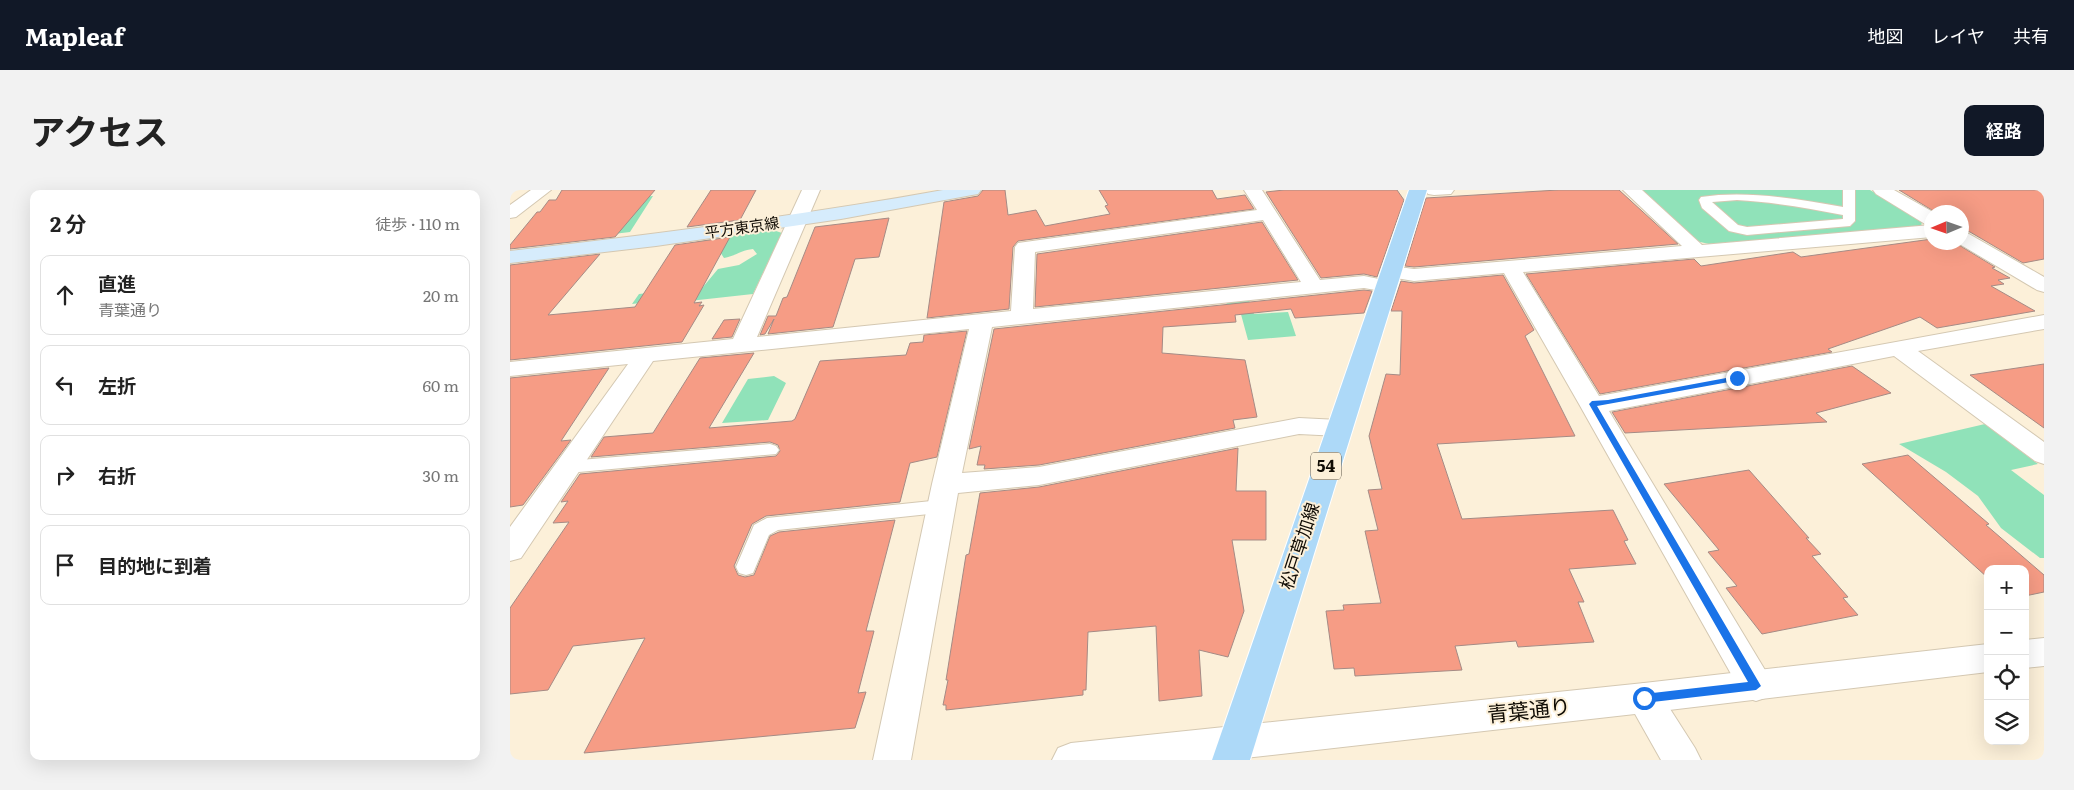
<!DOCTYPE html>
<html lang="ja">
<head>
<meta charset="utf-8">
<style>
  body { margin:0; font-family:Literata,"Noto Sans JP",serif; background:#f2f2f2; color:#222 }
  .controls { position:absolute; right:15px; bottom:15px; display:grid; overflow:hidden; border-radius:10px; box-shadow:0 5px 20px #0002 }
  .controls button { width:45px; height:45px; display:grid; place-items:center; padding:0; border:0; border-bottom:1px solid #e0e0e0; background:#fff; color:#222; font:25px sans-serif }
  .compass { position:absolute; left:1414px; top:15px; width:45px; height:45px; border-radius:50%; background:#fff; box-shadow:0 5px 20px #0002; rotate:268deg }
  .stop { position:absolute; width:15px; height:15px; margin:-11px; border:4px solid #1a73e8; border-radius:50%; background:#fff }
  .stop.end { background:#1a73e8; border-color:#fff; box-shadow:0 1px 5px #0008 }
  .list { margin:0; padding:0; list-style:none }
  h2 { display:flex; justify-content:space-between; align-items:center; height:65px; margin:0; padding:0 20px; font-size:21px }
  h2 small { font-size:16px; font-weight:400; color:#767676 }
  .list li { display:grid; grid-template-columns:32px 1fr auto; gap:15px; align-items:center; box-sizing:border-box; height:80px; margin:0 10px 10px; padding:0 10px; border:1px solid #e0e0e0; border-radius:10px }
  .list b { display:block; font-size:19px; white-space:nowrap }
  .list p { margin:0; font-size:16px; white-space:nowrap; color:#767676 }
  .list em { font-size:16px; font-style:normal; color:#767676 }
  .icon { flex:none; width:28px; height:28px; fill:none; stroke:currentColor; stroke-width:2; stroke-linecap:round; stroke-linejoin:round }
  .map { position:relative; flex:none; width:1534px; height:570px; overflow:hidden; border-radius:10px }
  header { display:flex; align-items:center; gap:30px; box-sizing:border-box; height:70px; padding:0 25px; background:#111827; color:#fff }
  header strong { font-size:24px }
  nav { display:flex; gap:28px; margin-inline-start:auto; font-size:18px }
  .intro { display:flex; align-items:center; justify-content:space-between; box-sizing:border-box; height:120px; padding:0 30px }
  h1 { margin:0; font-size:35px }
  .button { padding:12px 22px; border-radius:10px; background:#111827; color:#fff; font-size:18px; font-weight:700 }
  main { display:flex; gap:30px; padding:0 30px }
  aside { flex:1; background:#fff; border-radius:10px; box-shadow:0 5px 20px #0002 }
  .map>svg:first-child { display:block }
  .green { fill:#90e2b9 }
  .building { fill:#f69c85; stroke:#a58b85 }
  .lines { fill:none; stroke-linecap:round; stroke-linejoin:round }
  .service-casing { stroke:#d4c8b2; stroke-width:2 }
  .minor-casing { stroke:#d4c8b2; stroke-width:2 }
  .tertiary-casing { stroke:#d4c8b2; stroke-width:2 }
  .secondary-casing { stroke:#d4c8b2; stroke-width:2 }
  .primary-casing { stroke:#fff; stroke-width:2 }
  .service { fill:#fff; fill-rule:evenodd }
  .minor { fill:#fff; fill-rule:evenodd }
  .tertiary { fill:#fff; fill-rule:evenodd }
  .secondary { fill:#d6ecfc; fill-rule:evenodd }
  .primary { fill:#add9f8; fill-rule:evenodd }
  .route { fill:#1a73e8 }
  .labels { text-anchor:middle; stroke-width:4; stroke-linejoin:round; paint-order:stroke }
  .far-street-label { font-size:15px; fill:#0f0b04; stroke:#fcf0d9 }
  .shield { fill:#fcf0d9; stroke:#565044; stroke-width:1 }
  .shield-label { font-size:16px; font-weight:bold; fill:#0f0b04 }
  .street-label { font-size:18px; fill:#0f0b04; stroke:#fcf0d9 }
  .near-street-label { font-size:21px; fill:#0f0b04; stroke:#fcf0d9 }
</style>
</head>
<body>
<header>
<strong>Mapleaf</strong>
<nav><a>地図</a><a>レイヤ</a><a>共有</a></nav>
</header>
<div class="intro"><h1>アクセス</h1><a class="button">経路</a></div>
<main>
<aside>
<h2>2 分<small>徒歩 · 110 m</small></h2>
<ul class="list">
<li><svg class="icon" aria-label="ahead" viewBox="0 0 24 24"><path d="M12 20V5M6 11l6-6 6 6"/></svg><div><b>直進</b><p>青葉通り</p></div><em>20 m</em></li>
<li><svg class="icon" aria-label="left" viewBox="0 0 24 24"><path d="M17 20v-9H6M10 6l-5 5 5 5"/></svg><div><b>左折</b></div><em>60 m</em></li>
<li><svg class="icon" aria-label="right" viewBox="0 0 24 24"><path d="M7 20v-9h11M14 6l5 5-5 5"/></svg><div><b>右折</b></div><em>30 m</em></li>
<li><svg class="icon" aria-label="arrive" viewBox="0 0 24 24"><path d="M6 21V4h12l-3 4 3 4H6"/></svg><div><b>目的地に到着</b></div></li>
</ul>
</aside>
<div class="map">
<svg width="1534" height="570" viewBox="0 0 1534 570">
  <rect width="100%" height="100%" fill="#fcf0d9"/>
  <!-- green -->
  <path class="green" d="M1129,0H1360L1412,31L1411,37L1199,54L1186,51Z
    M143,6L120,42L71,48L95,10Z
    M263,40L272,43L243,104L152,114L154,110L122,114L129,104L193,97L208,79L229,75L247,64L243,59C232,60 225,66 214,68L210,62L187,65L190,51Z
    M739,110L744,124L778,122L786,146L738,150L729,117H718L716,112Z
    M264,186L276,193L258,230L212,233L238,189Z
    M1475,234L1528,274L1501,280L1534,305V368H1530L1491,338L1468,306L1436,282L1389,254Z"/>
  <!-- building -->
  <path class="building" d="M52,0H145L105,47L0,59V55L27,22H30L39,10H46Z
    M201,0H246L230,30L177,37Z
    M473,0H495L498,25L526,20L535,36L600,24L595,16L598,15L589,0H702L707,9L735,5L744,19L508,51L503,57L499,119L417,128L434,12L468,6Z
    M774,0H887L894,10L867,87L854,84L811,88L756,2Z
    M1048,0H1109L1168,54L904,77L895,76L916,8Z
    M1389,0H1534V69L1513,73L1460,42L1452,40V22H1425Z
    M379,28L369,67L345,69L323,137L258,144L264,129L255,144L250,145L258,126H266L273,108L277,107L305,37Z
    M752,32L788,90L525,117L527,64Z
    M220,47L184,113L192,112L189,116L194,115L172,152L0,170V75L90,64L38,125L125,117L165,55Z
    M1422,49V52H1444L1485,77L1482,78L1500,88L1488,90L1494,94L1481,96L1525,121L1427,138L1410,127L1318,159L1322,162L1090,204L1016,84L1184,69L1191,76L1283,62L1291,67Z
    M993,85L1024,140L1015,146L1065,246L927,254L952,329L1103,320L1118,350L1114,351L1126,374L1059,379L1074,412H1068L1084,452L1008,457L1006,451L945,456L952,480L845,486L844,478L824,479L816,421L834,420L833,415L871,413L855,341L868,340L858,300L872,299L859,246L876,184L890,185L892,121H881L891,91L904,93Z
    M854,100L862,101L854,123L785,128L781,119L725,125L726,132L653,137L652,163L735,170L747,227L723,230L725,238L529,275L474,279L475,275H467L471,256L459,259L484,139Z
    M230,129L222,147L202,149L214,130Z
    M457,141L427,267L400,273L390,312L256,326L242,334L224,376L228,385L235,387L244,385L260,346L269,342L385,330L356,441H364L348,503L356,502L345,538L74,563L135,448L63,456L38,500L0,504V418L59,332L43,333L58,311L51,312L70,284L266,266L270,261L268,255L260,252L81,267L94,247L143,243L190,168L244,163L199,238L282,231L285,229L310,171L396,165L400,153L413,152L414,145Z
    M1534,174V238L1460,185Z
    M1342,176L1381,203L1306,223L1317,232L1115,243L1102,222Z
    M99,178L51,251L61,250L13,315L0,317V188Z
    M728,258L726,301H756V350H722L734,421L718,467L689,460L692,506L649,511L646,436L578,442L576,500H573V505L436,520V515H433L438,490H436L456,365L459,364L470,303L529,297Z
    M1398,265L1479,334L1476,335L1534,385V402L1515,406V379H1478V388L1352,274Z
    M1239,280L1299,348H1296L1311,364L1302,366L1338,407L1333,408L1348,425L1252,444L1216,398L1227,396L1198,362L1209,360L1154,294Z"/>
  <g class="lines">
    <defs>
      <path id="service" d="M1333,0H1345V31L1340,36L1237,45L1219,41L1192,18L1189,10L1191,7C1237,0 1287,9 1333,17ZM1227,10C1263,12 1298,18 1333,25V29L1237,37L1228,35L1202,12Z
        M260,254L266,256L269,260L266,264L58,283L51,281L49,277L51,273L58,271Z
        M431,310L438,312L441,317L438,322L268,340L259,345L243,383L236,385L229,383L226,377L244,335L257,328Z"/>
      <path id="minor" d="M21,0H41L6,27L0,28V15Z
        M292,0H310L247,147L501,121L505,57L508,53L747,20L734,0H752L810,90L854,86L884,92L887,96L884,100L877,102L854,98L482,137L452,283L529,277L789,228L829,230L838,232L842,238L838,244L829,246L789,244L529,295L448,303L401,570H363L422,294L459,139L143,171L11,368L0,371V337L118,174L0,186V172L223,149ZM753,30L791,92L523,119L525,62Z
        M915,0H944L941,4L924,5L918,4Z
        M1113,0H1132L1192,55L1421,35L1415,34L1366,4L1363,0H1384L1423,22L1422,47L1013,82L1089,206L1534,125V139L1408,161L1534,252V274L1525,271L1384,166L1099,221L1258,485L1263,496L1258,507L1246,511L1234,507L1069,214L994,83L904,91L874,86L871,82L874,78L881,76L904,79L1172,56Z
        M1452,42L1459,44L1534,87V102L1527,100L1446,52H1452Z
        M1134,493L1146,497L1185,558L1191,570H1151L1116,508L1122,497Z"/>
      <path id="tertiary" d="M1534,448V476L1515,478V450Z
        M1478,454V482L1134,523L717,570H542L548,558L561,553L1134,493Z"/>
      <path id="secondary" d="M433,0H471L468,4L462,5L331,29L146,56L0,73V61C145,44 289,26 433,0Z"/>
      <path id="primary" d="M899,0H917L740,570H702Z"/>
    </defs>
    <!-- service casing -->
    <use href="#service" class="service-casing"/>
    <!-- minor casing -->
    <use href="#minor" class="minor-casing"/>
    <!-- tertiary casing -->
    <use href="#tertiary" class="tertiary-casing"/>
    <!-- secondary casing -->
    <use href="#secondary" class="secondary-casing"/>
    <!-- primary casing -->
    <use href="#primary" class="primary-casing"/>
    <!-- service -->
    <use href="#service" class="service"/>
    <!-- minor -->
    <use href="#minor" class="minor"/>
    <!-- tertiary -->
    <use href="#tertiary" class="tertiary"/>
    <!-- secondary -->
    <use href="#secondary" class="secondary"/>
    <!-- primary -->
    <use href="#primary" class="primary"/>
  </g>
  <!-- route -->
  <path class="route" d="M1227,186L1230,187V190L1087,216L1251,496L1246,500L1134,513L1129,508L1134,504L1238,492L1079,214L1082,211L1098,210Z"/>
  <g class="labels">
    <!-- far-street labels -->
    <g class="far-street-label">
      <text transform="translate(232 38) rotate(-8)" y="5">平方東京線</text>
    </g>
    <!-- shield labels -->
    <rect class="shield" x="801" y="262.5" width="30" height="27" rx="4"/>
    <g class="shield-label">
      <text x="816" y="282">54</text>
    </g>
    <!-- street labels -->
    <g class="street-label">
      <text transform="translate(790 356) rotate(-72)" y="6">松戸草加線</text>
    </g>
    <!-- near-street labels -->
    <g class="near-street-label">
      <text transform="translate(1019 521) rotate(-6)" y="7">青葉通り</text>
    </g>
  </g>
</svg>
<div class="controls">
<button>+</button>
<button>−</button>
<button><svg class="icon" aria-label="locate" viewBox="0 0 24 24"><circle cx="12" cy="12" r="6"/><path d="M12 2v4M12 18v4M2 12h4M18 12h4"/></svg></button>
<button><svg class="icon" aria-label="layers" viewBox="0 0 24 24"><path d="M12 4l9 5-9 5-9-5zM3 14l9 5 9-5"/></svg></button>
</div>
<svg class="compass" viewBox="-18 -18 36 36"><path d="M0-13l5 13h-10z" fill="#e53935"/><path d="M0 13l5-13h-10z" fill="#767676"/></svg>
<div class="stop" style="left:1134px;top:508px"></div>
<div class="stop end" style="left:1227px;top:188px"></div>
</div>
</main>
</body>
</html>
